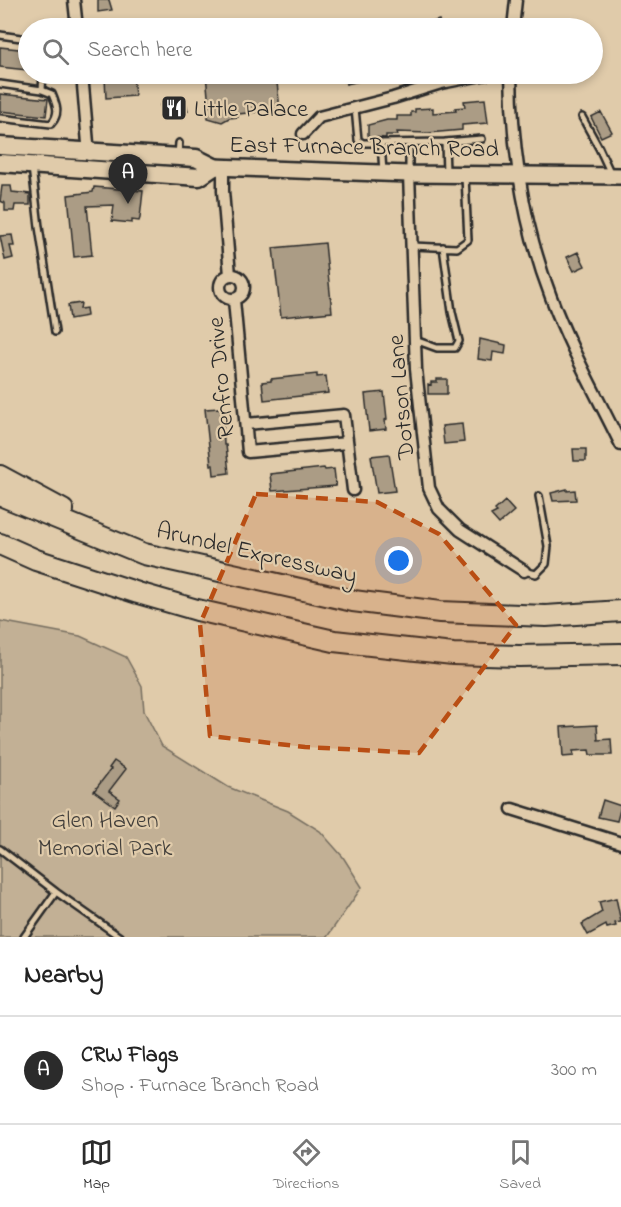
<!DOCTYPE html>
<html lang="en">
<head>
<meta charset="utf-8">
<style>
  body { margin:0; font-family:"Indie Flower",sans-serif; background:#f2f2f2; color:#222 }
  .you { position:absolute; left:399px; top:561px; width:21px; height:21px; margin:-15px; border:4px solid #fff; border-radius:50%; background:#1a73e8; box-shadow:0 0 0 9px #1a73e833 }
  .badge { display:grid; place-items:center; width:39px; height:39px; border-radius:50%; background:#2b2b2b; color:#fff; font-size:20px; font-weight:700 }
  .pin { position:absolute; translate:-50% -50px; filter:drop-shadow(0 2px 3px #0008) }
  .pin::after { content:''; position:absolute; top:32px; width:21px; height:18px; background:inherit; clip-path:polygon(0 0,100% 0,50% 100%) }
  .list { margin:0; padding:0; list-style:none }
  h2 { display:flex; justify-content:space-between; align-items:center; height:78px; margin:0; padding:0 24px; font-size:26px }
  h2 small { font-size:20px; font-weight:400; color:#767676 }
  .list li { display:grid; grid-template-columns:39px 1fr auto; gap:18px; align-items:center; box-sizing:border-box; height:108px; padding:0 24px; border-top:2px solid #e0e0e0 }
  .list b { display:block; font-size:22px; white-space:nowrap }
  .list p { margin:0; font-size:20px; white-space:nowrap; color:#767676 }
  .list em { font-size:20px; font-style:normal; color:#767676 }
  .icon { flex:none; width:33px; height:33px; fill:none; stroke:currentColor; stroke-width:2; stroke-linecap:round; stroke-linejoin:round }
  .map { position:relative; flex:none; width:621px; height:937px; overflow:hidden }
  .search { position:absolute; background:#fff; box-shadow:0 3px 9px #0003; left:18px; right:18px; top:18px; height:66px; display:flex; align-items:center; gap:15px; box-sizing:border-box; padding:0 21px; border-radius:33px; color:#767676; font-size:22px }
  .sheet { height:186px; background:#fff }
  nav { display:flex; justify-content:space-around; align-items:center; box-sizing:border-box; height:84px; border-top:2px solid #e0e0e0; background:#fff; font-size:16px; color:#767676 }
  nav a { display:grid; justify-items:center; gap:3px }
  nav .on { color:#2b2b2b }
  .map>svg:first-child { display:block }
  .green { fill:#c2b095; stroke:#766e60; stroke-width:1.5 }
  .building { fill:#ab9c85; stroke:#2b2b2b; stroke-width:1.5 }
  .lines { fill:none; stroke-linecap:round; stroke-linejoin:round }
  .lane-casing { stroke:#2b2b2b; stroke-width:10 }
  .street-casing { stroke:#2b2b2b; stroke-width:15 }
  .secondary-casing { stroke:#2b2b2b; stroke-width:20 }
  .primary-casing { stroke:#2b2b2b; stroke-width:21 }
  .highway-casing { stroke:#2b2b2b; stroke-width:24 }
  .lane { stroke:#e0cbaa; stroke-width:5 }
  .street { stroke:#e0cbaa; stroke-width:10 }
  .secondary { stroke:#e0cbaa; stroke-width:15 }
  .primary { stroke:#e0cbaa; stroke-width:16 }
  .highway { stroke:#e0cbaa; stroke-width:20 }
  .marked { fill:#b94e14; fill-opacity:0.2; stroke:#b94e14; stroke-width:4.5; stroke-dasharray:12 8; stroke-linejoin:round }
  .labels { text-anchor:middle; stroke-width:4.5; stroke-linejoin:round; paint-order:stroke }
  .poi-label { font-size:24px; fill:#2b2b2b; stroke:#e0cbaa; text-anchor:start }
  .street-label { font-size:24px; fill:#2b2b2b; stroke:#e0cbaa }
  .park-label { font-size:24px; fill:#423f3b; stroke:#e0cbaa }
</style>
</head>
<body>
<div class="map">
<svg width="621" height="937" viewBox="0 0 621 937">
  <rect width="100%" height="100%" fill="#e0cbaa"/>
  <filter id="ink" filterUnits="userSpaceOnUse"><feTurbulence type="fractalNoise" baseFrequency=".0167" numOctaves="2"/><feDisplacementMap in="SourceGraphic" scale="12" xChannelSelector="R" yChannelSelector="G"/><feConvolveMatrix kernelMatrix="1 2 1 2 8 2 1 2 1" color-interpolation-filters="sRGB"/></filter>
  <g filter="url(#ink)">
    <!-- green -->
    <path class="green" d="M0,621L80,636L126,657L142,686L144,711L162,746L228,787L288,811L320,831L343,857L362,887L327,937H0Z"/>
    <!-- building -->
    <path class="building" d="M98,0H109L112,10L98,12Z
      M439,20L441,28H417L416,27Z
      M0,47L28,50L27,70L0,67Z
      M206,74H276L280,109L278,110L238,114V117L229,118L222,122L208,118L207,108L209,107Z
      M343,74H358L360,81L346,84Z
      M133,75L135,96L106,98L105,78Z
      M0,94L48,99L46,116L0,111Z
      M185,99L188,111L176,114L177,111L163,115L160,105Z
      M485,99L488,123L462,125V130L428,133L397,132L398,135H386V138L369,137L368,135V125L387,120H397V116H411V112H415V109L433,108V113L456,111L455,108L465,107L464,101Z
      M601,112L612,132L601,137L591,117Z
      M2,186H11L12,192L30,194V205H15L14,211H5V203L0,201Z
      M94,187L143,191L140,218L139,221L132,220V223L112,221L114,205L87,206L92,255L74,257L68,195L93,192Z
      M12,235L14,246H10L13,258L5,260L0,236Z
      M325,243L332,312L281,317L273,248Z
      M578,252L585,266L574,271L567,257Z
      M81,303L80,309L86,308L87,316L70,319L68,305Z
      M480,339L506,345L505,354L493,352L492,361L478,359Z
      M317,374V377L326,376L328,393L264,400L262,382L271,381V379Z
      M437,379H447V394H428V384L431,385V382H437Z
      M384,392L387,419L385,420L386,429L369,431L365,394Z
      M220,408L223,417L224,445H226L229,473L214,475L213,465H211L205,409Z
      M462,424L464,442L444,444L442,426Z
      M573,449H586V461H574Z
      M389,454L395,491L377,493L371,456Z
      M324,468L325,470L334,469L336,486L272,491L270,474Z
      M567,489V491L575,490L576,500L553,501L551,493Z
      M505,501L514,511L499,524L491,515L497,512L495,510Z
      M597,725L598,740L611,739L612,755H590L589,750L573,751L574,756L563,757L561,727Z
      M114,761L126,769L109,791L120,799L115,806L94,791L111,769L109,768Z
      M603,800L621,806L617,821L598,817Z
      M616,898L621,922L615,923L616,926L607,928L606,925L588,935L582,924L602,912L599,902Z"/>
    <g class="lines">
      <defs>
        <path id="lane" d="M0,35L28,39
          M0,84L42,90L43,74
          M355,108L358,140L363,143H381
          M582,117L599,148L611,174
          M0,118L51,124C60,114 57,106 52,94L42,90
          M445,142L482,139
          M178,155L179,143
          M32,167L39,227L55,332
          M383,172L381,143L445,142L446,172
          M409,172V143
          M412,246L457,248L468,240L465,176
          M415,340L437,348H455L459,341L452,312L443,247
          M524,571L536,574L546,564L548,546L539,496
          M0,849L56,892L24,937
          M56,892L120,937"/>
        <path id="street" d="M74,0L77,28
          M513,28L516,0
          M82,74L89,155
          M511,74C512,148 524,227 551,297C570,348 597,396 621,445
          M303,134L319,117L393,98L441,83L487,74
          M223,167V191L230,275
          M409,174L416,369L429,488L439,509L460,530L524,571
          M220 287a12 12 0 1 1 24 0a12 12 0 1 1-24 0Z
          M234,300L248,452L347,443
          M246,424L344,415L353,490
          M512,809L621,843"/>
        <path id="secondary" d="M214,167L409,174L621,176"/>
        <path id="primary" d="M0,146L196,158L214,167L199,177L0,163"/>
        <path id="highway" d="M0,476L63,510
          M0,495L144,554L353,601L440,612L546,616L621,611
          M0,544L36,560L138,593L197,610L334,641L453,654L519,656L621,654"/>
      </defs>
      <!-- lane casing -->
      <use href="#lane" class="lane-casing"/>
      <!-- street casing -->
      <use href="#street" class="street-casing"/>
      <!-- secondary casing -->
      <use href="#secondary" class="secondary-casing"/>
      <!-- primary casing -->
      <use href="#primary" class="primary-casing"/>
      <!-- highway casing -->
      <use href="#highway" class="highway-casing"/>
      <!-- lane -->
      <use href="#lane" class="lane"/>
      <!-- street -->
      <use href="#street" class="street"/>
      <!-- secondary -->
      <use href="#secondary" class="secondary"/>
      <!-- primary -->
      <use href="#primary" class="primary"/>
      <!-- highway -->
      <use href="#highway" class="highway"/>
    </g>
  </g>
  <!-- marked area -->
  <path class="marked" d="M256,494L377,502L439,534L516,625L419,753L305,747L210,736L200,624Z"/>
  <!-- icons -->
  <defs>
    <symbol id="restaurant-square" viewBox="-11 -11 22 22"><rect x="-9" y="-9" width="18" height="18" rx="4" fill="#2b2b2b" stroke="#e0cbaa"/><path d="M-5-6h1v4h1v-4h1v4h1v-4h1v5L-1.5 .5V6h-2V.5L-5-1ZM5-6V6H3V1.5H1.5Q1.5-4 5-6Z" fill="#fff"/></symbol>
  </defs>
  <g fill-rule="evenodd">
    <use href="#restaurant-square" x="159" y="93" width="30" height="30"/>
  </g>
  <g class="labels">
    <!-- poi labels -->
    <g class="poi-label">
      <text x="194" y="116">Little Palace</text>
    </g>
    <!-- street labels -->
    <g class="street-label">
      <text transform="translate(364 146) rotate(1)" y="8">East Furnace Branch Road</text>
      <text transform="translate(220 378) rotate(-95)" y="8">Renfro Drive</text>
      <text transform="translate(400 397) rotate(-95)" y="8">Dotson Lane</text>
      <text transform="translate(257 552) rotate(13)" y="8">Arundel Expressway</text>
    </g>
    <!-- park labels -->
    <g class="park-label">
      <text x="105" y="827">Glen Haven<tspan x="105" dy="28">Memorial Park</tspan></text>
    </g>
  </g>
</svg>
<div class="you"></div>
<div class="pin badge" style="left:128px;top:204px">A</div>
<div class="search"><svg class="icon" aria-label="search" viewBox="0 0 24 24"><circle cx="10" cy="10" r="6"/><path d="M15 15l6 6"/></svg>Search here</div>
</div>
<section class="sheet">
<h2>Nearby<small></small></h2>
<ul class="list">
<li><span class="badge">A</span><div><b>CRW Flags</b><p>Shop · Furnace Branch Road</p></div><em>300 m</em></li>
</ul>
</section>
<nav>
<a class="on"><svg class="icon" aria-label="map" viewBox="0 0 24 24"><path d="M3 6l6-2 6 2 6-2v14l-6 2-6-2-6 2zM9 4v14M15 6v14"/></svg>Map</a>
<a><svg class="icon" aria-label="directions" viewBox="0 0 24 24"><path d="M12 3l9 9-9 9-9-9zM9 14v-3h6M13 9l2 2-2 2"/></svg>Directions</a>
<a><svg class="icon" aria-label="saved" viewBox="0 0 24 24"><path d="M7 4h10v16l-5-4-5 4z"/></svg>Saved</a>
</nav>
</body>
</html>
